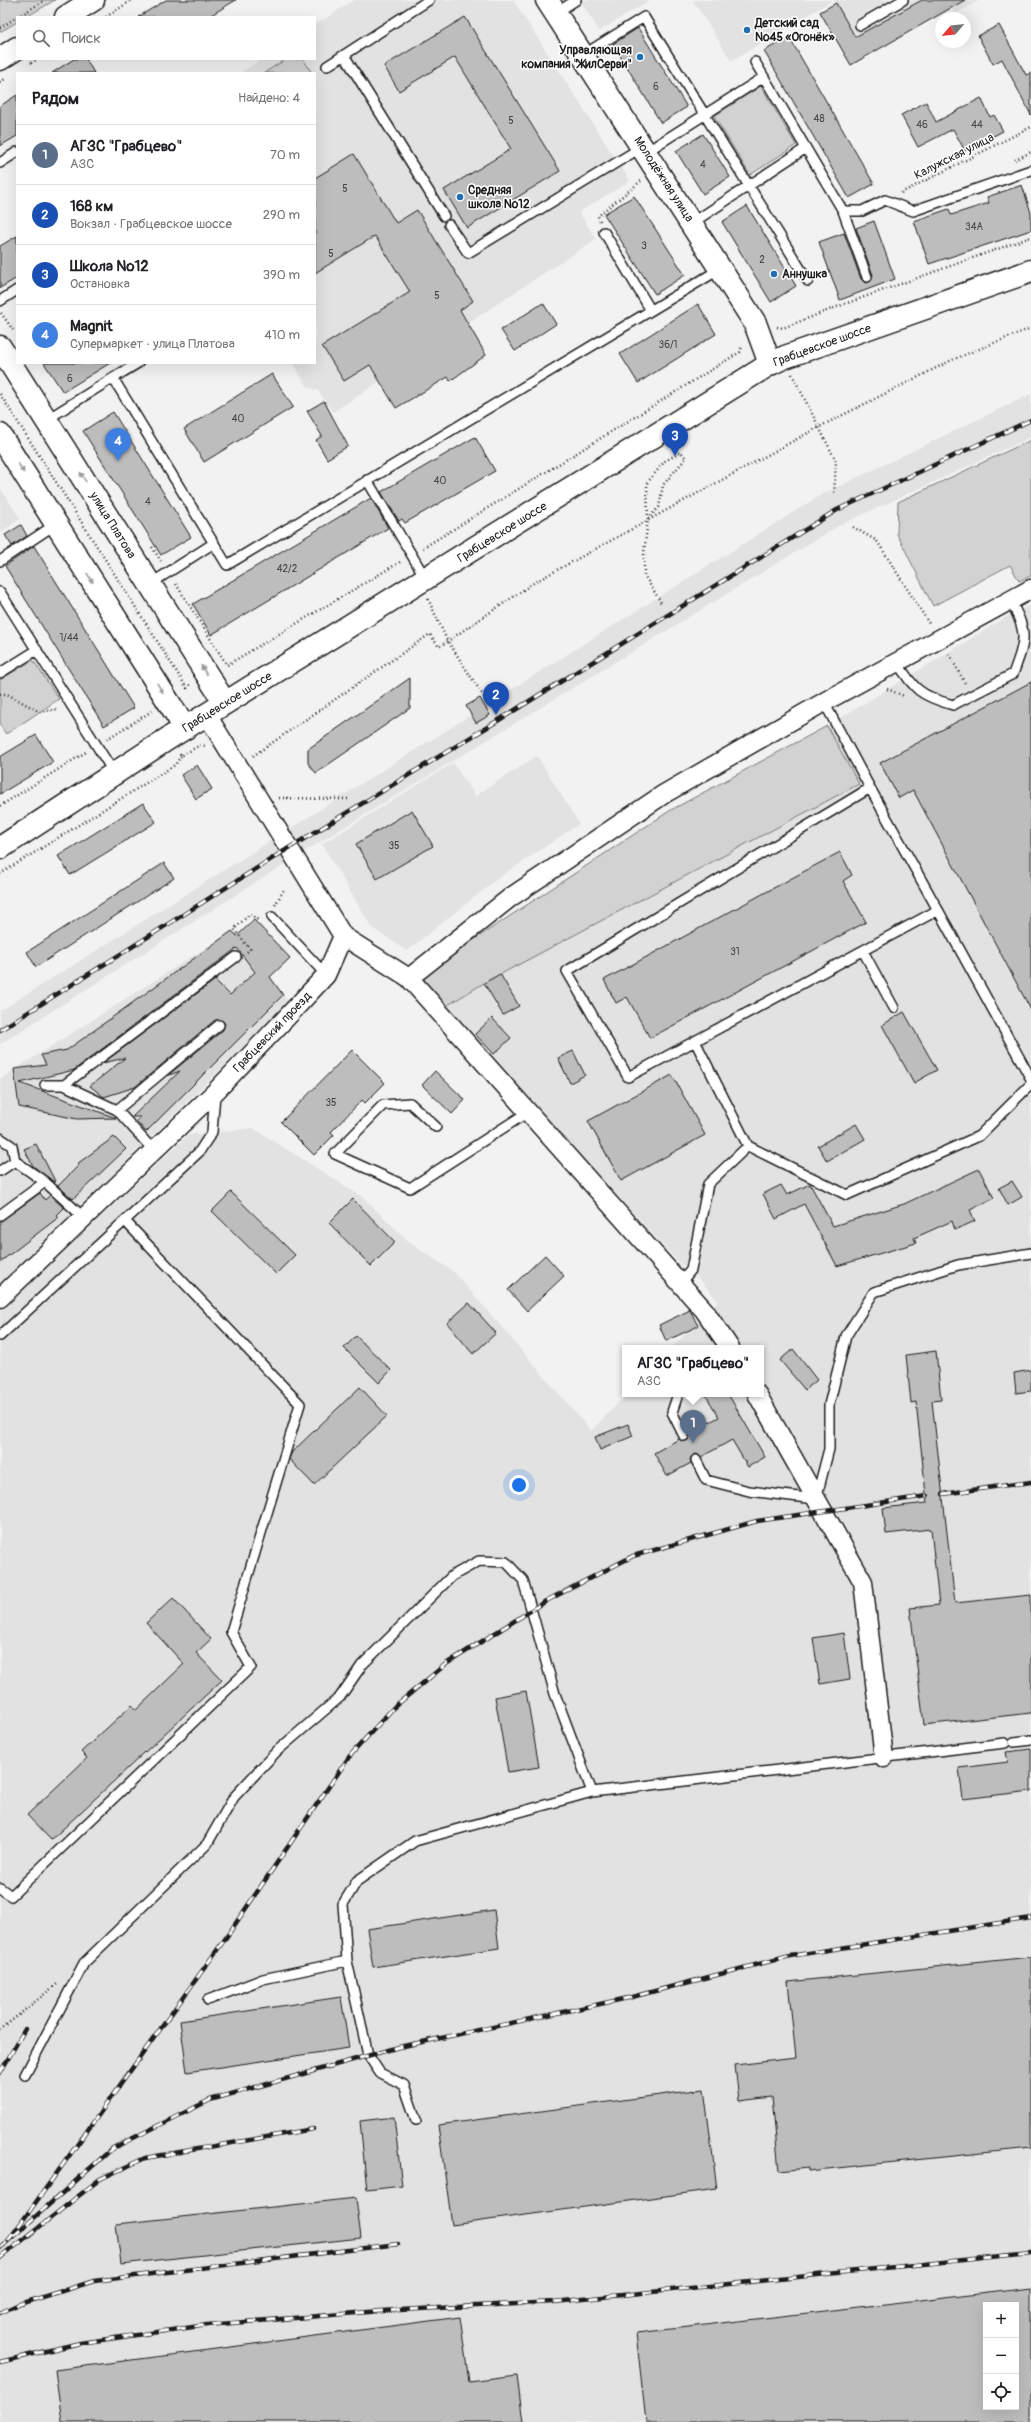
<!DOCTYPE html>
<html lang="ru">
<head>
<meta charset="utf-8">
<style>
  body { margin:0; font-family:Pangolin,sans-serif; background:#f6f6f6; color:#202124 }
  .controls { position:absolute; right:12px; bottom:12px; display:grid; overflow:hidden; border-radius:0px; box-shadow:0 4px 16px #0002 }
  .controls button { width:36px; height:36px; display:grid; place-items:center; padding:0; border:0; border-bottom:1px solid #e0e0e0; background:#fff; color:#202124; font:20px sans-serif }
  .compass { position:absolute; left:935px; top:12px; width:36px; height:36px; border-radius:50%; background:#fff; box-shadow:0 4px 16px #0002; rotate:242deg }
  .you { position:absolute; left:519px; top:1485px; width:14px; height:14px; margin:-10px; border:3px solid #fff; border-radius:50%; background:#1a73e8; box-shadow:0 0 0 6px #1a73e833 }
  .badge { display:grid; place-items:center; width:26px; height:26px; border-radius:50%; background:#0b8043; color:#fff; font-size:13px; font-weight:700 }
  .pin { position:absolute; translate:-50% -33px; filter:drop-shadow(0 1px 2px #0008) }
  .pin::after { content:''; position:absolute; top:21px; width:14px; height:12px; background:inherit; clip-path:polygon(0 0,100% 0,50% 100%) }
  .popup { position:absolute; left:622px; top:1345px; width:142px; height:52px; box-sizing:border-box; display:grid; place-content:center; border-radius:0px; background:#fff; filter:drop-shadow(0 1px 3px #0005); font-size:13px; white-space:nowrap; color:#757577 }
  .popup b { font-size:15px; color:#202124 }
  .popup::after { content:''; position:absolute; left:50%; top:100%; margin-left:-8px; border:8px solid transparent; border-top-color:#fff }
  .list { margin:0; padding:0; list-style:none }
  h2 { display:flex; justify-content:space-between; align-items:center; height:52px; margin:0; padding:0 16px; font-size:17px }
  h2 small { font-size:13px; font-weight:400; color:#757577 }
  .list li { display:grid; grid-template-columns:26px 1fr auto; gap:12px; align-items:center; box-sizing:border-box; height:60px; padding:0 16px; border-top:1px solid #e0e0e0 }
  .list b { display:block; font-size:15px; white-space:nowrap }
  .list p { margin:0; font-size:13px; white-space:nowrap; color:#757577 }
  .list em { font-size:13px; font-style:normal; color:#757577 }
  .icon { flex:none; width:22px; height:22px; fill:none; stroke:currentColor; stroke-width:2; stroke-linecap:round; stroke-linejoin:round }
  .map { position:relative; flex:none; width:1031px; height:2422px; overflow:hidden }
  .search { position:absolute; background:#fff; box-shadow:0 4px 16px #0002; left:16px; top:16px; width:300px; height:44px; display:flex; align-items:center; gap:10px; box-sizing:border-box; padding:0 14px; border-radius:0px; color:#757577; font-size:15px }
  .panel { position:absolute; background:#fff; box-shadow:0 4px 16px #0002; left:16px; top:72px; width:300px; height:292px; border-radius:0px }
  .map>svg:first-child { display:block }
  .built { fill:#e2e2e2; fill-rule:evenodd }
  .green { fill:#d2d2d2; stroke:#777 }
  .building { fill:#bdbdbd; stroke:#1c1c1c; fill-rule:evenodd }
  .lines { fill:none; stroke-linecap:round; stroke-linejoin:round }
  .service-casing { stroke:#1c1c1c; stroke-width:12 }
  .minor-casing { stroke:#1c1c1c; stroke-width:21 }
  .tertiary-casing { stroke:#1c1c1c; stroke-width:25 }
  .secondary-casing { stroke:#1c1c1c; stroke-width:25 }
  .primary-casing { stroke:#1c1c1c; stroke-width:25 }
  .path { stroke:#1c1c1c; stroke-width:2.5; stroke-dasharray:1 3; stroke-linecap:butt }
  .service { stroke:#fff; stroke-width:9 }
  .minor { stroke:#fff; stroke-width:18 }
  .tertiary { stroke:#fff; stroke-width:22 }
  .secondary { stroke:#fff; stroke-width:22 }
  .primary { stroke:#fff; stroke-width:22 }
  .rail-casing { stroke:#1c1c1c; stroke-width:4.5 }
  .rail { stroke:#fff; stroke-width:3; stroke-dasharray:9; stroke-linecap:butt }
  .oneway { fill:#999 }
  .poi-dot { fill:#1f6fb2; stroke:#fff; stroke-width:1.5 }
  .labels { text-anchor:middle; stroke-width:3; stroke-linejoin:round; paint-order:stroke }
  .number-label { font-size:10px; fill:#444 }
  .poi-label { font-size:12px; font-weight:bold; fill:#1c1c1c; stroke:#fff; text-anchor:start }
  .street-label { font-size:12px; fill:#1c1c1c; stroke:#fff }
</style>
</head>
<body>
<div class="map">
<svg width="1031" height="2422" viewBox="0 0 1031 2422">
  <rect width="100%" height="100%" fill="#f2f2f2"/>
  <filter id="ink" filterUnits="userSpaceOnUse"><feTurbulence type="fractalNoise" baseFrequency=".025" numOctaves="2"/><feDisplacementMap in="SourceGraphic" scale="8" xChannelSelector="R" yChannelSelector="G"/><feConvolveMatrix kernelMatrix="1 2 1 2 8 2 1 2 1" color-interpolation-filters="sRGB"/></filter>
  <g filter="url(#ink)">
    <!-- built -->
    <path class="built" d="M354,0H513L630,181L579,212L596,239L333,412L318,391L307,386L292,363H315V73H240L262,59H315V25Z
      M580,0H650L599,31Z
      M693,0H833L731,61Z
      M834,0H980L955,14L951,8L851,65L820,12L836,3Z
      M1031,394V437L840,525L315,845L0,1044V1011L821,495Z
      M0,487L20,519L0,533Z
      M1031,605V2422H0V1311L188,1135L253,1128L364,1198L410,1243L455,1273L591,1431L627,1394H761V1348H672L718,1301L687,1265L682,1266L443,1008L466,945L671,810L827,726L1008,616ZM986,2305H1016V2407H986Z
      M537,756L579,824L501,876L407,951L372,928L322,844L453,763L475,796Z
      M232,931L250,949L289,1003L0,1284V1079Z"/>
    <!-- green -->
    <path class="green" d="M0,0H55L26,17H17V22L0,32Z
      M286,59H303L312,73H264Z
      M761,86L796,145L750,175L714,116Z
      M1031,440V576L1019,581L1010,565L933,606L897,534L898,502Z
      M33,660L59,699L6,734L0,725V680Z
      M827,726L859,784L484,983L443,1008L423,978L466,945L671,810Z"/>
    <!-- building -->
    <path class="building" d="M166,0H236L208,17H138Z
      M922,0H965L851,65L820,12L836,3L855,37Z
      M465,17L560,171L467,228L444,190L511,149L455,57L399,91L384,66Z
      M999,25L1026,75L1031,73V115L1002,59L993,64L978,36Z
      M638,28L687,107L661,123L613,44Z
      M789,37L874,184L849,198L764,51Z
      M74,59H86L94,73H52Z
      M17,95V136L0,146V106Z
      M981,98L990,117L994,115L1003,131L965,151L953,129L918,147L901,115L926,102L936,122Z
      M703,134L730,177L703,194L676,151Z
      M354,154L396,223L417,210L473,301L460,310L486,355L450,381L448,377L396,408L370,365L344,381L322,346L410,292L375,236L315,273V178Z
      M1022,185L1031,213V230L929,264L914,221L949,209L951,215L989,203L987,197Z
      M634,196L685,275L655,294L604,214Z
      M747,206L796,286L771,302L722,222Z
      M874,221L895,279L840,300L819,242L844,233L861,279L866,283L869,282L873,275L856,228Z
      M17,236V278L0,288V246Z
      M543,303L556,324L515,351L501,330Z
      M698,304L716,334L638,383L620,354Z
      M44,363H110L63,392Z
      M272,374L293,407L204,462L184,429Z
      M324,401L348,446L327,459L316,440L322,436L307,411Z
      M113,412L191,537L161,555L83,431Z
      M475,437L495,471L405,523L402,519L399,521L381,492Z
      M371,498L388,528L211,635L193,604Z
      M21,525L27,536L12,546L5,535Z
      M34,546L134,708L104,726L5,566Z
      M410,678V708L316,773L308,763V749Z
      M1031,682V1010L913,790L899,798L880,763Z
      M480,698L490,715L476,723L466,706Z
      M36,735L53,762L0,794V757Z
      M197,765L212,789L196,799L181,775Z
      M143,803L156,822L70,875L58,856Z
      M412,810L433,846L377,879L356,844Z
      M840,852L852,875L843,881L866,922L650,1038L627,997L616,1003L604,980Z
      M164,863L174,878L36,967L27,952Z
      M254,920L290,958L270,977L283,995L146,1132L136,1121L141,1117H132L180,1071L167,1076L223,1030L225,1024L223,1021L215,1020L135,1087L104,1097L90,1086L125,1058L103,1063L215,980L230,995L255,972L237,948L74,1070L20,1083L116,1118L77,1119L19,1107L14,1069L46,1065L41,1055L67,1050L232,931L237,936Z
      M500,974L519,1006L503,1015L484,983Z
      M904,1012L937,1070L914,1083L882,1025Z
      M492,1018L511,1038L494,1054L475,1034Z
      M352,1050L385,1083L365,1103L362,1100L331,1132L334,1135L314,1155L281,1122Z
      M573,1051L585,1075L570,1083L558,1058Z
      M435,1071L465,1100L452,1114L422,1085Z
      M672,1075L705,1135L621,1181L588,1121Z
      M856,1124L865,1139L827,1161L818,1146Z
      M114,1137L126,1149L73,1199L58,1186L79,1165L77,1164Z
      M36,1144L55,1181L54,1182L33,1166L24,1149Z
      M979,1169L994,1198L970,1210L975,1221L955,1230L952,1221L914,1238L916,1243L837,1266L804,1204L776,1219L763,1194L781,1185L787,1195L810,1184L833,1226L904,1204Z
      M1012,1181L1022,1197L1008,1205L999,1188Z
      M231,1192L295,1255L276,1274L212,1211Z
      M40,1193L45,1200L50,1195L64,1208L57,1215L59,1217L0,1262V1222Z
      M353,1199L395,1242L371,1266L329,1223Z
      M545,1255L564,1276L527,1311L508,1290Z
      M469,1303L496,1333L473,1354L447,1323Z
      M690,1310L698,1326L666,1341L659,1325Z
      M356,1336L391,1370L379,1383L344,1348Z
      M793,1349L817,1380L805,1390L780,1360Z
      M936,1351L941,1400L932,1401L955,1603L1031,1595V1713L924,1725L910,1608L939,1605L931,1529L886,1534L883,1508L927,1503L916,1402L911,1403L906,1355Z
      M1031,1370V1391L1016,1393L1014,1373Z
      M360,1387L387,1416L314,1485L289,1459L292,1452Z
      M705,1394H728L765,1457L748,1467L732,1440L701,1457L697,1454L693,1455L690,1459L691,1463L667,1476L654,1453L679,1439L687,1441L689,1433L719,1417Z
      M628,1424L633,1436L600,1450L595,1437Z
      M173,1598L211,1639L196,1653L222,1680L51,1840L27,1815L87,1758L81,1752L132,1705L136,1710L184,1664L146,1623Z
      M844,1633L850,1679L820,1684L813,1638Z
      M526,1691L539,1767L508,1772L495,1697Z
      M1031,1749V1791L963,1799L959,1768L1008,1762L1006,1752Z
      M494,1910L499,1948L373,1967L367,1929Z
      M1031,1957V2148L808,2171V2168L779,2171L772,2097L739,2101L735,2065L796,2058L788,1982Z
      M341,1997L349,2048L187,2072L180,2021Z
      M704,2089L717,2189L452,2225L438,2125Z
      M394,2117L402,2186L367,2190L360,2121Z
      M356,2198L361,2238L121,2264L116,2224Z
      M1031,2287V2422H646L636,2333ZM986,2305H1016V2407H986Z
      M460,2317L469,2382L517,2376L523,2422H62L55,2370Z"/>
    <g class="lines">
      <defs>
        <path id="service" d="M429,0L344,55L444,216
          M556,13L576,0
          M860,25L903,0
          M583,55L644,17L808,281
          M755,62L843,211H862L885,200L913,211L1031,170
          M327,66L344,55
          M646,152L764,77
          M0,163L17,152
          M843,211L867,277
          M692,223L806,148
          M449,225L468,253L642,147
          M604,232L650,309
          M0,301L17,290
          M113,378L138,363
          M46,420L113,378L227,565L720,269
          M367,480L426,579
          M0,561L56,524
          M150,584L214,543
          M0,592L114,773
          M897,662C914,690 921,696 953,705L1013,674C1026,639 1028,633 1010,600
          M0,673L37,650
          M824,702L870,788
          M272,917L326,975
          M863,951L894,1008
          M695,1041L628,1077L567,971L870,788L938,910
          M45,1085H64L236,957
          M64,1085L117,1110L219,1025
          M117,1110L153,1150
          M436,1127L410,1103L383,1105L335,1154L410,1188L528,1112
          M0,1138L12,1146L15,1161L45,1182L0,1215
          M748,1146L695,1041L938,910L1031,1079
          M0,1171L15,1161
          M45,1182L83,1217
          M680,1283L691,1270L708,1184L748,1146L847,1195L979,1136L1031,1084
          M0,1336L199,1152L212,1132L215,1094
          M678,1394L672,1412L684,1436
          M696,1460L706,1480L749,1491L816,1499L829,1449V1405L846,1336L874,1292L958,1265L1031,1253
          M1014,1742L1031,1740
          M0,1888L11,1896L251,1667L231,1632L300,1404L125,1221
          M347,1961L368,2055L380,2073L404,2085L416,2120
          M208,2000L263,1979L347,1961L343,1904L357,1881L415,1841L592,1792
          M25,2075L84,1963L207,1844L234,1797L277,1751L340,1697L362,1665L452,1576L479,1561L506,1562L523,1580L555,1694L592,1792L1005,1743"/>
        <path id="minor" d="M207,715L343,936L409,978L680,1283L704,1310L730,1348
          M409,978L511,897L664,794L824,702L1031,589
          M0,1298L215,1092L287,1017L326,975L343,936
          M757,1394L863,1582L884,1758"/>
        <path id="tertiary" d="M547,0L755,323L770,364
          M0,347L225,703
          M0,435L185,728"/>
        <path id="secondary" d="M66,17L93,0
          M0,59L17,48"/>
        <path id="primary" d="M0,848L169,738L770,364L785,357L1031,271"/>
      </defs>
      <!-- service casing -->
      <use href="#service" class="service-casing"/>
      <!-- minor casing -->
      <use href="#minor" class="minor-casing"/>
      <!-- tertiary casing -->
      <use href="#tertiary" class="tertiary-casing"/>
      <!-- secondary casing -->
      <use href="#secondary" class="secondary-casing"/>
      <!-- primary casing -->
      <use href="#primary" class="primary-casing"/>
      <!-- path -->
      <path class="path" d="M18,17L45,0
        M106,17L132,0
        M0,28L17,17
        M31,63L38,59
        M0,82L5,79
        M1015,160L1031,152
        M901,193L1031,127
        M600,221L598,216L641,181
        M1,313L13,330
        M777,327L783,328L842,305L1031,237
        M792,374L836,461L834,495
        M0,394L187,688L191,684
        M648,519L647,483L665,461L681,452L686,458L663,485L659,507L648,519L644,553V575L662,604
        M853,527L877,541L930,625
        M152,547L161,561
        M423,548L740,352L742,346
        M176,584L227,665L400,562
        M428,599L447,640L492,709
        M949,654L966,685
        M887,689L904,696
        M0,694H7L40,712L58,709
        M107,739L152,711
        M180,754L181,756L200,745L206,746
        M253,756L430,634L439,647L535,582L819,427L952,360L1031,328
        M279,798L348,799
        M0,806L86,752
        M0,874L175,765L181,756
        M275,905L285,888
        M247,952L250,949L234,929L250,914L259,921
        M0,2030L57,1984"/>
      <!-- service -->
      <use href="#service" class="service"/>
      <!-- minor -->
      <use href="#minor" class="minor"/>
      <!-- tertiary -->
      <use href="#tertiary" class="tertiary"/>
      <!-- secondary -->
      <use href="#secondary" class="secondary"/>
      <!-- primary -->
      <use href="#primary" class="primary"/>
      <defs>
        <path id="rail" d="M0,1030L289,848L499,720L837,510L1031,420
          M943,1494L1031,1482
          M0,2073L25,2029
          M8,2241L225,1939L349,1757L394,1707L446,1664L546,1601L633,1556L757,1521L927,1496
          M0,2248L113,2148L210,2100L399,2047L628,1998L790,1956L1031,1918
          M0,2258L100,2179L145,2158L313,2129
          M0,2313L17,2305L94,2281L398,2244
          M0,2362L80,2343L207,2325L381,2311L554,2302L1031,2253"/>
      </defs>
      <!-- rail casing -->
      <use href="#rail" class="rail-casing"/>
      <!-- rail -->
      <use href="#rail" class="rail"/>
    </g>
    <!-- one-way arrows -->
    <defs><path id="oneway-solid" d="M-6-.8H1V-3.2L6.5 0L1 3.2V.8H-6Z"/></defs>
    <g class="oneway">
      <use href="#oneway-solid" transform="translate(21 468) rotate(58)"/>
      <use href="#oneway-solid" transform="translate(83 477) rotate(-122)"/>
      <use href="#oneway-solid" transform="translate(90 578) rotate(58)"/>
      <use href="#oneway-solid" transform="translate(204 670) rotate(-122)"/>
      <use href="#oneway-solid" transform="translate(160 688) rotate(58)"/>
    </g>
  </g>
  <!-- markers -->
  <g class="poi-dot">
    <circle cx="747" cy="30" r="4"/>
    <circle cx="640" cy="57" r="4"/>
    <circle cx="460" cy="197" r="4"/>
    <circle cx="774" cy="274" r="4"/>
  </g>
  <g class="labels">
    <!-- number labels -->
    <g class="number-label">
      <text x="656" y="90">6</text>
      <text x="819" y="122">48</text>
      <text x="511" y="124">5</text>
      <text x="922" y="128">46</text>
      <text x="977" y="128">44</text>
      <text x="703" y="168">4</text>
      <text x="345" y="192">5</text>
      <text x="974" y="230">34А</text>
      <text x="644" y="249">3</text>
      <text x="331" y="257">5</text>
      <text x="762" y="263">2</text>
      <text x="437" y="299">5</text>
      <text x="668" y="348">36/1</text>
      <text x="70" y="382">6</text>
      <text x="238" y="422">40</text>
      <text x="440" y="484">40</text>
      <text x="148" y="505">4</text>
      <text x="287" y="572">42/2</text>
      <text x="69" y="641">1/44</text>
      <text x="394" y="849">35</text>
      <text x="735" y="955">31</text>
      <text x="331" y="1106">35</text>
    </g>
    <!-- poi labels -->
    <g class="poi-label">
      <text x="755" y="27">Детский сад<tspan x="755" dy="14">№45 «Огонёк»</tspan></text>
      <text x="632" y="54" text-anchor="end">Управляющая<tspan x="632" dy="14">компания "ЖилСерви"</tspan></text>
      <text x="468" y="194">Средняя<tspan x="468" dy="14">школа №12</tspan></text>
      <text x="782" y="278">Аннушка</text>
    </g>
    <!-- street labels -->
    <g class="street-label">
      <text transform="translate(954 156) rotate(-27)" y="4">Калужская улица</text>
      <text transform="translate(664 179) rotate(57)" y="4">Молодёжная улица</text>
      <text transform="translate(822 345) rotate(-20)" y="4">Грабцевское шоссе</text>
      <text transform="translate(113 525) rotate(58)" y="4">улица Платова</text>
      <text transform="translate(502 532) rotate(-32)" y="4">Грабцевское шоссе</text>
      <text transform="translate(227 702) rotate(-32)" y="4">Грабцевское шоссе</text>
      <text transform="translate(272 1032) rotate(-46)" y="4">Грабцевский проезд</text>
    </g>
  </g>
</svg>
<div class="controls">
<button>+</button>
<button>−</button>
<button><svg class="icon" aria-label="locate" viewBox="0 0 24 24"><circle cx="12" cy="12" r="6"/><path d="M12 2v4M12 18v4M2 12h4M18 12h4"/></svg></button>
</div>
<svg class="compass" viewBox="-18 -18 36 36"><path d="M0-13l5 13h-10z" fill="#e53935"/><path d="M0 13l5-13h-10z" fill="#757577"/></svg>
<div class="you"></div>
<div class="pin badge" style="left:693px;top:1443px;background:#5c6f8a">1</div>
<div class="popup"><b>АГЗС &quot;Грабцево&quot;</b>АЗС</div>
<div class="pin badge" style="left:496px;top:715px;background:#1a4fb4">2</div>
<div class="pin badge" style="left:675px;top:456px;background:#1a4fb4">3</div>
<div class="pin badge" style="left:118px;top:461px;background:#3f7fe0">4</div>
<div class="search"><svg class="icon" aria-label="search" viewBox="0 0 24 24"><circle cx="10" cy="10" r="6"/><path d="M15 15l6 6"/></svg>Поиск</div>
<section class="panel">
<h2>Рядом<small>Найдено: 4</small></h2>
<ul class="list">
<li><span class="badge" style="background:#5c6f8a">1</span><div><b>АГЗС &quot;Грабцево&quot;</b><p>АЗС</p></div><em>70 m</em></li>
<li><span class="badge" style="background:#1a4fb4">2</span><div><b>168 км</b><p>Вокзал · Грабцевское шоссе</p></div><em>290 m</em></li>
<li><span class="badge" style="background:#1a4fb4">3</span><div><b>Школа №12</b><p>Остановка</p></div><em>390 m</em></li>
<li><span class="badge" style="background:#3f7fe0">4</span><div><b>Magnit</b><p>Супермаркет · улица Платова</p></div><em>410 m</em></li>
</ul>
</section>
</div>
</body>
</html>
